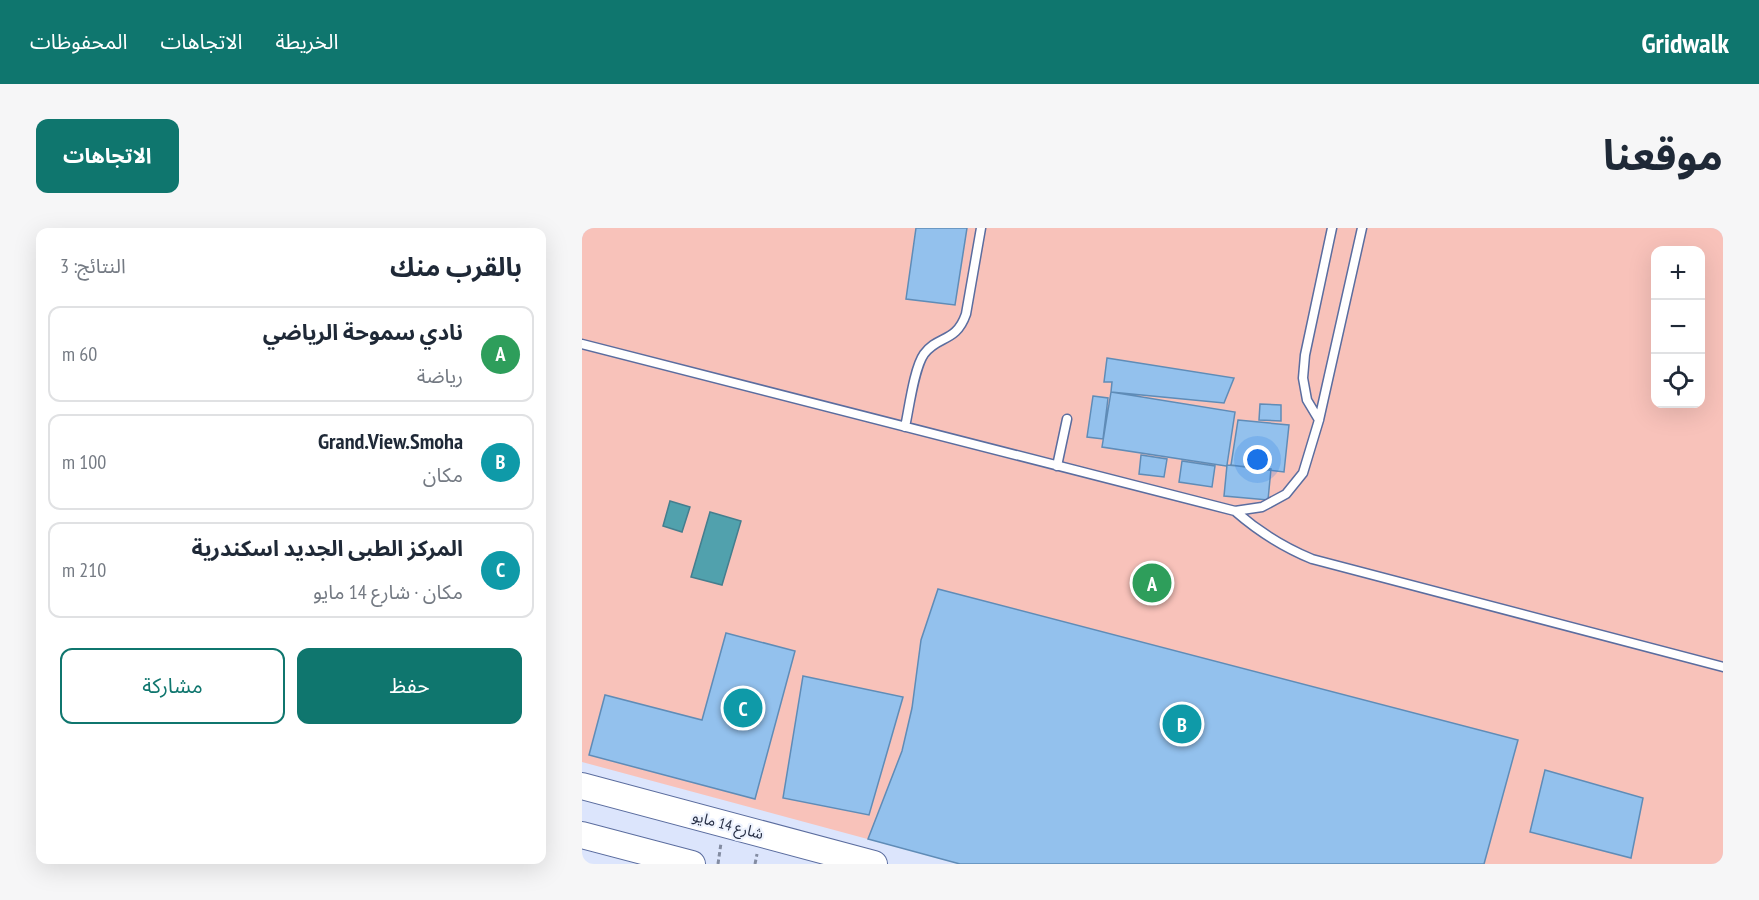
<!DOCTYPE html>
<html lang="ar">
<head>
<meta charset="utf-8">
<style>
  body { margin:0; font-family:"PT Sans Narrow","Noto Sans Arabic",sans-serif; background:#f6f6f7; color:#1f2937; direction:rtl }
  .controls { position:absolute; right:18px; top:18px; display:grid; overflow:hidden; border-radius:12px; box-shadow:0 6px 24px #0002 }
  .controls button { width:54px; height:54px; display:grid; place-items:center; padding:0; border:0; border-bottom:2px solid #e0e1e3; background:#fff; color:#1f2937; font:30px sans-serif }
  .you { position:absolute; left:676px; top:232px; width:21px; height:21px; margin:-15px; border:4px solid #fff; border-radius:50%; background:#1a73e8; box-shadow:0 0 0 9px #1a73e833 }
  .badge { display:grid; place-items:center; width:39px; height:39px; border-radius:50%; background:#0f766e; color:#fff; font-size:20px; font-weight:700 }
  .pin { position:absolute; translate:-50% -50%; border:3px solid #fff; box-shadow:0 2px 6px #0006 }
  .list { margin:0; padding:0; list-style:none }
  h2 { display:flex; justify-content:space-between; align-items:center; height:78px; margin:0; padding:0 24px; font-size:26px }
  h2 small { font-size:20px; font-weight:400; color:#747a83 }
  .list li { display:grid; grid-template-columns:39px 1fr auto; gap:18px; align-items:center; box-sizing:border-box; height:96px; margin:0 12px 12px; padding:0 12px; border:2px solid #e0e1e3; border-radius:12px }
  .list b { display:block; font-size:22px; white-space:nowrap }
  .list p { margin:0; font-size:20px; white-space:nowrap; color:#747a83 }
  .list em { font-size:20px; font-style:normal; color:#747a83 }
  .actions { display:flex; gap:12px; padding:18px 24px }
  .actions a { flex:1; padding:14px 0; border:2px solid #0f766e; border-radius:12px; text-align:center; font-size:21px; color:#0f766e }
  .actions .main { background:#0f766e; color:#fff }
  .icon { flex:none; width:33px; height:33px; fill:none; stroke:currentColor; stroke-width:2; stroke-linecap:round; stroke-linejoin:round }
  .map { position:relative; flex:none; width:1141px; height:636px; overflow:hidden; direction:ltr; border-radius:12px }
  header { display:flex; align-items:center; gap:36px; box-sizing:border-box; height:84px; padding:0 30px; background:#0f766e; color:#fff }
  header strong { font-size:28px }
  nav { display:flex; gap:33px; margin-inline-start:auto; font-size:21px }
  .intro { display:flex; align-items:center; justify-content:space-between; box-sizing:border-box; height:144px; padding:0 36px }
  h1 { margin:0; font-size:42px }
  .button { padding:15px 27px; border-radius:12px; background:#0f766e; color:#fff; font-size:21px; font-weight:700 }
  main { display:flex; gap:36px; padding:0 36px }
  aside { flex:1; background:#fff; border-radius:12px; box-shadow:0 6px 24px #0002 }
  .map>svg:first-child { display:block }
  .green { fill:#f8c2ba; fill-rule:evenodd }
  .water { fill:#51a1ad; stroke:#447e8e; stroke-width:1.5 }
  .building { fill:#93c1ed; stroke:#5f8cb7; stroke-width:1.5 }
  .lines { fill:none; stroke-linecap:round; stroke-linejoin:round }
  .lane-casing { stroke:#5b6d9f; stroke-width:11 }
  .primary-casing { stroke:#5b6d9f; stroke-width:28 }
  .path { stroke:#838ca2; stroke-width:3; stroke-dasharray:4.5 3; stroke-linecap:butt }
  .lane { stroke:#fff; stroke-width:8 }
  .primary { stroke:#fff; stroke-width:26 }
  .labels { text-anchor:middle; stroke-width:4.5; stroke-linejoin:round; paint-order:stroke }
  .street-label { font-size:15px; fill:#262e44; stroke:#eef3fe }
</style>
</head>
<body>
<header>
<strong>Gridwalk</strong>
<nav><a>الخريطة</a><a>الاتجاهات</a><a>المحفوظات</a></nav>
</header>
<div class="intro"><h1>موقعنا</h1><a class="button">الاتجاهات</a></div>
<main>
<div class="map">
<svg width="1141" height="636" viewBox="0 0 1141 636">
  <rect width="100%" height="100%" fill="#dce5fc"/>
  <!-- green -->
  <path class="green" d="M0,0H1141V636H378L0,534ZM1074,22H1118V176H1074Z"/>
  <!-- water -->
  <path class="water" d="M88,273L108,279L100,304L81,298Z
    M128,284L159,293L140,357L109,349Z"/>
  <!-- building -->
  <path class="building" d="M334,0H385L373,77L324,71Z
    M525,130L652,150L642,175L529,164L530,154H522Z
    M529,164L653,184L645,237L644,238L520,219Z
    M511,168L526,170L521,211L505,209Z
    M678,176L699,177V193L677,192Z
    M656,192L707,197L702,244L649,237Z
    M559,227L585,231L582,249L557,246Z
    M600,233L633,238L630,259L597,254Z
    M645,237L689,241L686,272L642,268Z
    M356,361L936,512L902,636H378L286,611L320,523L330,480L339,412Z
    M144,405L213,423L173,571L7,527L23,467L120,492Z
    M221,448L321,469L287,587L201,570Z
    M963,542L1061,570L1049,630L948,604Z"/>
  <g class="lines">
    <defs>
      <path id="lane" d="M0,116L653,283C677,304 701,319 730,331L1141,439
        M737,192L725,172L721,150L723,127L750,0
        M323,199C327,181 332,140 342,126C356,107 374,115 384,86L399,0
        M475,238L485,191
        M653,283L680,279L704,266L721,245L737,192L780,0"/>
      <path id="primary" d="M0,558L292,636
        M0,607L110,636"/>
    </defs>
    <!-- lane casing -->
    <use href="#lane" class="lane-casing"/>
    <!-- primary casing -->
    <use href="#primary" class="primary-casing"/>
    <!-- path -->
    <path class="path" d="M136,636L139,615
      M173,636L175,626"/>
    <!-- lane -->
    <use href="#lane" class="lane"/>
    <!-- primary -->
    <use href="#primary" class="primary"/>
  </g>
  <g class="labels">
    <!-- street labels -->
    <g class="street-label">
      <text transform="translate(146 597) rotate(15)" y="5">شارع 14 مايو</text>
    </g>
  </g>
</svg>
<div class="controls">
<button>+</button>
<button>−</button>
<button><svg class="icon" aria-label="locate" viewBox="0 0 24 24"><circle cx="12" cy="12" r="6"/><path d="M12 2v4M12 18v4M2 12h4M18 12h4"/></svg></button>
</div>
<div class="you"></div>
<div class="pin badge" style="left:570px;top:355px;background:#2e9e5b">A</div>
<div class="pin badge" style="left:600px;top:496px;background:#0f9aa8">B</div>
<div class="pin badge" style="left:161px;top:480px;background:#0f9aa8">C</div>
</div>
<aside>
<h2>بالقرب منك<small>النتائج: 3</small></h2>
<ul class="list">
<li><span class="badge" style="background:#2e9e5b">A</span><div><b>نادي سموحة الرياضي</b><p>رياضة</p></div><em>60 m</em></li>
<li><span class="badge" style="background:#0f9aa8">B</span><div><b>Grand.View.Smoha</b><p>مكان</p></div><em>100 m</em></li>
<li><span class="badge" style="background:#0f9aa8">C</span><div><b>المركز الطبى الجديد اسكندرية</b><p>مكان · شارع 14 مايو</p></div><em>210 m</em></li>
</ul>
<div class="actions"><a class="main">حفظ</a><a>مشاركة</a></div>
</aside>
</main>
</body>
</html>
